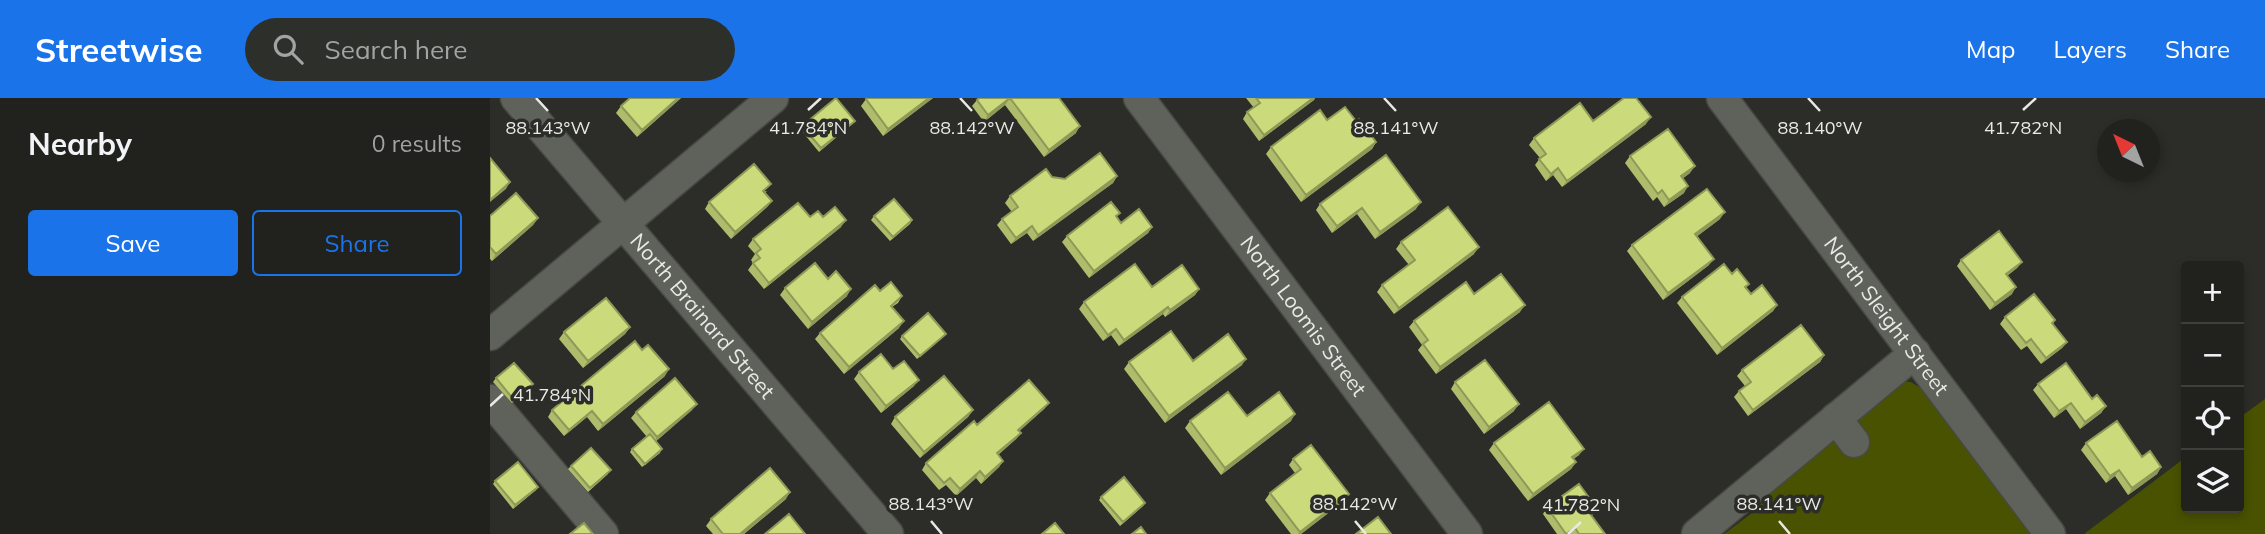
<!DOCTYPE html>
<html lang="en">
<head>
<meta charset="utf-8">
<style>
  body { margin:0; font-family:Mulish,sans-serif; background:#2d2f2b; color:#f1f3f6 }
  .controls { position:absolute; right:21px; bottom:21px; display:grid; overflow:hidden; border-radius:7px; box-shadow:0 4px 10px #0003 }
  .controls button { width:63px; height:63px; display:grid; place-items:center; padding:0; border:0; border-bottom:2px solid #3e3f3c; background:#21221e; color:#f1f3f6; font:35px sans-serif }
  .compass { position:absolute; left:1607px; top:21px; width:63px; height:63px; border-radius:50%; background:#21221e; box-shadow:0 4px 10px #0003; rotate:317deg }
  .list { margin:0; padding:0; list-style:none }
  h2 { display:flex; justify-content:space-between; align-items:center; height:91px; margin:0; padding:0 28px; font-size:30px }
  h2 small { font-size:23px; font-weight:400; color:#a2a4a4 }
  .actions { display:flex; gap:14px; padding:21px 28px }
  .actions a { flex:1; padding:16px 0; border:2px solid #1a73e8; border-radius:7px; text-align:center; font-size:24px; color:#1a73e8 }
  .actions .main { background:#1a73e8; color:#fff }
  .icon { flex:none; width:38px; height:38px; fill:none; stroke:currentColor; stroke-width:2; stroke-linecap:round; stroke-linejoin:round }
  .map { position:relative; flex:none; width:1775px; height:436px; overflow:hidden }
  header { display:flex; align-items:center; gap:42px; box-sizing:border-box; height:98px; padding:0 35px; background:#1a73e8; color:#fff }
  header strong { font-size:33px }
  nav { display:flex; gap:38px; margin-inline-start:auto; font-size:24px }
  .search { width:490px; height:63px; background:#2d2f2b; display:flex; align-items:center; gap:18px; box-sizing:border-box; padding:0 24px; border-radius:38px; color:#a2a4a4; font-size:26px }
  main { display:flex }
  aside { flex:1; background:#21221e }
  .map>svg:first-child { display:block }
  .green { fill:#495200 }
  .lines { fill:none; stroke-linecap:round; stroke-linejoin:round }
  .minor-casing { stroke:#484944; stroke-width:33 }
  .minor { stroke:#5f615b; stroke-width:30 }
  .wall { fill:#afbc6b }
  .shaded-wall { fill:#8e9957 }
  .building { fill:#cbdb7c; stroke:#8e9957; stroke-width:2 }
  .ticks { fill:none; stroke:#e9e9e6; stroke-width:2.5 }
  .labels { text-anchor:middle; stroke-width:7; stroke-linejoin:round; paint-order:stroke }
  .street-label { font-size:21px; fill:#e9e9e6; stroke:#2c2d28 }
  .ticks-label { font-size:18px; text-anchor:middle; fill:#e9e9e6; stroke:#2c2d28; stroke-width:7; stroke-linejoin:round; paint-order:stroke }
</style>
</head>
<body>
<header>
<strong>Streetwise</strong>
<div class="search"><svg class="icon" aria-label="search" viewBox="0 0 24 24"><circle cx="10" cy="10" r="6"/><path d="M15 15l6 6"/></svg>Search here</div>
<nav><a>Map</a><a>Layers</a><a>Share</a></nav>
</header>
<main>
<aside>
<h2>Nearby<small>0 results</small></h2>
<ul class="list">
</ul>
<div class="actions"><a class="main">Save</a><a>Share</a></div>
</aside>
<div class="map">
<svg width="1775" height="436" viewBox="0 0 1775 436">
  <rect width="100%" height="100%" fill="#2c2d28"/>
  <!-- green -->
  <path class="green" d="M1409,283L1421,284L1432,291L1541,436H1234L1262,415L1308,367Z
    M1775,301V436H1594L1696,359V410H1749V320Z"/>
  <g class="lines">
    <defs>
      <g id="minor">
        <path id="s1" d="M26,0L398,436"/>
        <path id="s2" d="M649,0L977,436"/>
        <path id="s3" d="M1232,0L1560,436"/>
        <path d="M0,237L283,0"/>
        <path d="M0,302L113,436"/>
        <path d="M1346,320L1364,344"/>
        <path d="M1207,436L1425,255"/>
      </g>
    </defs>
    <!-- minor casing -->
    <use href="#minor" class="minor-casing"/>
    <!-- minor -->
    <use href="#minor" class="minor"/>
  </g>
  <!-- wall -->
  <path class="wall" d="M191,0L147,39L126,15L131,8Z
    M443,0L393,38L371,8L376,1Z
    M569,0L586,35L554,59L515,7L494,24L482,8L487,2Z
    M756,0H825L824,2L769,43L753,21L757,14L764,10Z
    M837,22L866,23L886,44L882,51L811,104L776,56L781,49Z
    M365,23L362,26L329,54L310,31L312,28Z
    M1103,23L1156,26L1072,89L1063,77L1056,83L1045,67L1050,60L1039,47L1044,40Z
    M1140,58L1200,75L1193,80L1194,95L1174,109L1167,99L1163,103L1135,65Z
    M627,78L623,85L543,143L537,135L521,146L507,127L512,121L522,114L515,105L520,98L562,79L575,81Z
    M277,93L275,95L282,103L277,109L241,141L215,111L219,104Z
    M830,106L926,111L885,141L867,116L842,135L826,112Z
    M0,118L48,120L43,127L2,163L0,161Z
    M384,118L422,122L420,126L400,143L381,122Z
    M320,119H333L351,129L274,191L258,172L263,165L261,162L265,156L258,148L263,141Z
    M627,119L631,125L662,129L658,135L599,180L572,144L577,138Z
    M1230,121L1207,138L1219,167L1173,202L1137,153L1142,147Z
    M911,144L984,156L904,216L887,194L892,187L919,167L906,151Z
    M1471,162L1532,164L1527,170L1517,178L1522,196L1500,212L1467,168Z
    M1242,176L1259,186L1256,190L1261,196L1287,207L1283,213L1227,257L1187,205L1192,199Z
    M338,181L357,198L318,231L290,197L295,190Z
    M662,189L709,191L705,197L675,219L673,216L629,248L621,237L613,243L589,211L594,204Z
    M390,193L412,198L408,205L402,209L409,230L354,276L325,241L330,235Z
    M984,196L1030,214L946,276L928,252L932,247L919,229L924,223Z
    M1515,219L1565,222L1563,226L1577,244L1572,250L1551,266L1537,248L1531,252L1510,226Z
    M140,229L135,236L93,270L69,241L74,234Z
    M412,238L453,239L427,261L410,241Z
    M1334,257L1330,264L1258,318L1244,299L1249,293L1255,288L1247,278L1252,272Z
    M703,263L752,267L675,325L634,271L639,264Z
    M403,271L424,288L391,315L364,281L369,274Z
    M175,278L108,333L97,319L74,338L58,319L62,312Z
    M6,280L43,286L40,289L22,305L3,284Z
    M965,284L1024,313L994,336L961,291Z
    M1548,286L1602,301L1616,308L1611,315L1590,331L1576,311L1564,320L1543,292Z
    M559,305L554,311L529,333L531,335L526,341L508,357L513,363L509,369L491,386L486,380L466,398L456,387L449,392L432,372L436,365L487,327Z
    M202,312L166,343L170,355L152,369L140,354L142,351L157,339L141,320L146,314Z
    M483,312L478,319L430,360L401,326L405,319Z
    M757,318L801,323L731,377L695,330L700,323Z
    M1004,345L1089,357L1083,361L1086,364L1081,371L1038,403L999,352Z
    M1596,345L1652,359L1671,369L1667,376L1638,397L1625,378L1616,385L1591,352Z
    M803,361L854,403L811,436H801L775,402L780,395L805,375L799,367Z
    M81,368L118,376L98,394L78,371Z
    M5,383L48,389L46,392L23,411L3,386Z
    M611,399L655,405L653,408L630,428L609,402Z
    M296,401L254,436H223L216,428L221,421Z
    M1057,409L1103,419L1115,436H1067L1053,416Z"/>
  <!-- shaded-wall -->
  <path class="shaded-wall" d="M188,0H191L147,39L152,32Z
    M439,0H443L393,38L398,31Z
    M520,0L515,7L494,24L498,17Z
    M823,0H825L824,2L769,43L774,37Z
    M1161,19L1156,26L1072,89L1077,83Z
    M365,23L362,26L329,54L331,50Z
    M590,28L586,35L554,59L559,52Z
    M886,44L882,51L811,104L816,97Z
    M1205,68L1200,75L1187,85L1191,78Z
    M1068,70L1063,77L1056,83L1061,76Z
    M627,78L623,85L543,143L548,137Z
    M20,84L16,91L0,104V102Z
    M1198,88L1194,95L1174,109L1179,102Z
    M282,103L277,109L241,141L245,134Z
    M931,104L926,111L885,141L890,134Z
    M872,110L867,116L842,135L847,128Z
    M1235,114L1230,121L1201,143L1205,136Z
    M48,120L43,127L2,163L6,156Z
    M356,122L351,129L274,191L279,185Z
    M542,128L537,135L521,146L526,140Z
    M662,129L658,135L599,180L604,173Z
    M989,149L984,156L904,216L909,210Z
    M1224,161L1219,167L1173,202L1178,195Z
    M1532,164L1527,170L1511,182L1516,176Z
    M1526,189L1522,196L1500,212L1505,205Z
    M361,191L357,198L318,231L322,224Z
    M709,191L705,197L675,219L680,212Z
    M1035,207L1030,214L946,276L950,269Z
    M1287,207L1283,213L1227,257L1232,250Z
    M678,209L673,216L629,248L634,242Z
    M414,223L409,230L354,276L359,269Z
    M140,229L135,236L93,270L98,263Z
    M626,231L621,237L613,243L618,237Z
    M1577,244L1572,250L1551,266L1556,260Z
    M1334,257L1330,264L1258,318L1263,312Z
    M756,261L752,267L675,325L679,318Z
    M179,271L175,278L108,333L113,326Z
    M429,282L424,288L391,315L396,308Z
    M559,305L554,311L523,339L528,332Z
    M1581,305L1576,311L1564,320L1569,313Z
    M207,306L202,312L163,346L167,339Z
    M1029,306L1024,313L994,336L999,329Z
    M1616,308L1611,315L1590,331L1595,324Z
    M483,312L478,319L430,360L434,354Z
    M102,313L97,319L74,338L79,332Z
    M805,316L801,323L731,377L735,370Z
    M531,335L526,341L502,362L507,355Z
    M172,351L170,355L152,369L155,366Z
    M1094,351L1089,357L1077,366L1082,359Z
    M513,363L509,369L491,386L495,379Z
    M1086,364L1081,371L1038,403L1043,396Z
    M1671,369L1667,376L1638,397L1642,390Z
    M1629,372L1625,378L1616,385L1620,378Z
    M490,373L486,380L466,398L470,391Z
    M48,389L46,392L23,411L25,407Z
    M300,394L296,401L254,436H250Z
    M859,396L854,403L811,436H808Z
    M655,405L653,408L630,428L633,424Z"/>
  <!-- building -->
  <path class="building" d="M140,0H188L152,32L131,8Z
    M346,0L365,23L331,50L312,28Z
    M377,0H439L398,31L376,1Z
    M489,0H569L590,28L559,52L520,0L498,17L487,2Z
    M766,0H823L774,37L757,14L770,5Z
    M1134,0H1146L1161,19L1077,83L1068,70L1061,76L1049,61L1056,56L1044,40L1090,5L1103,23Z
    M855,9L866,23L869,21L886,44L816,97L781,49L830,12L837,22Z
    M1178,31L1205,68L1191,78L1198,88L1179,102L1172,92L1168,96L1140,58Z
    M610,55L627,78L548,137L542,128L526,140L512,121L528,109L520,98L556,71L562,79L575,81Z
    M896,57L931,104L890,134L872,110L847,128L830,106Z
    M0,60L20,84L0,102Z
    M264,66L281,86L273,93L282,103L245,134L219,104Z
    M1217,91L1235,114L1205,136L1224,161L1178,195L1142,147Z
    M26,95L48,120L6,156L0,149V118Z
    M404,101L422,122L403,139L384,118Z
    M621,104L630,115L626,118L631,125L649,111L662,129L604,173L577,138Z
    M308,105L320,119L328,113L333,119L345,109L356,122L279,185L263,165L270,160L266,155L271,151L263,141Z
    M958,109L989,149L909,210L892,187L925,162L911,144Z
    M1509,133L1532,164L1516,176L1526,189L1505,205L1471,162Z
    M325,165L338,181L346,173L361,191L322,224L295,190Z
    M645,166L662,189L692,167L709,191L680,212L678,209L634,242L626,231L618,237L594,204Z
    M1234,166L1242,176L1247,171L1259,186L1255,189L1261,196L1272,187L1287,207L1232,250L1192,199Z
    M1011,176L1035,207L950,269L933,246L938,242L924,223L976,184L984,196Z
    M401,184L412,198L401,208L414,223L359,269L330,235L385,187L390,193Z
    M1544,196L1565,222L1562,225L1577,244L1556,260L1541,241L1536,245L1515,219Z
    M116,200L140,229L98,263L74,234Z
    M438,215L456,236L430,258L412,238Z
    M1311,227L1334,257L1263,312L1249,293L1261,284L1252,272Z
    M681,233L703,263L738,236L756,261L679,318L639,264Z
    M145,243L152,252L158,247L179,271L113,326L102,313L79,332L62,312Z
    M391,256L403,271L414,263L429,282L396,308L369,274Z
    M995,262L1029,306L999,329L965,284Z
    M24,265L43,286L24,302L6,280Z
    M1576,265L1602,301L1607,297L1616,308L1595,324L1581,305L1569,313L1548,286Z
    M454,278L483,312L434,354L405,319Z
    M185,280L207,306L167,339L146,314Z
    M539,282L559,305L528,332L531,335L507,355L513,363L495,379L490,373L470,391L460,380L454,385L436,365L484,323L487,327Z
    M738,294L757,318L789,294L805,316L735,370L700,323Z
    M1059,304L1094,351L1082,359L1086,364L1043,396L1004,345Z
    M1627,323L1652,359L1660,353L1671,369L1642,390L1629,372L1620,378L1596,345Z
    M160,336L172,351L155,366L142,351Z
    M821,347L859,396L810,434L780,395L811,371L803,361Z
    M101,350L121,372L100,390L81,368Z
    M28,364L48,389L25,407L5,383Z
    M280,370L300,394L250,436H233L221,421Z
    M634,379L655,405L633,424L611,399Z
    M1089,386L1108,412L1101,417L1115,436H1089L1085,430L1076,436L1057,409Z
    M299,416L315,436H275Z
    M888,419L901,436H866Z
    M94,425L103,436H80Z
    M565,425L574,436H552Z
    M651,429L656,436H642Z"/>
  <!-- ticks -->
  <path class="ticks" d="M46,0L58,13M470,0L482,13M894,0L906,13M1318,0L1330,13M318,12L331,0M1533,12L1546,0M0,308L13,296M441,423L452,436M865,423L876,436M1289,423L1300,436M1078,436L1091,424"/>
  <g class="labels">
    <!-- street labels -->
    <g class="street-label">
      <text dy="7" stroke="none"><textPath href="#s3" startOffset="273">North Sleight Street</textPath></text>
      <text dy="7" stroke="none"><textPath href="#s1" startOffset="287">North Brainard Street</textPath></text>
      <text dy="7" stroke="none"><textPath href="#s2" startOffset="273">North Loomis Street</textPath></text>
    </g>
  </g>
  <g class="ticks-label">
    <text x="318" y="36">41.784°N</text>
    <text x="1533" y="36">41.782°N</text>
    <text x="58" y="36">88.143°W</text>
    <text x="482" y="36">88.142°W</text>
    <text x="906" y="36">88.141°W</text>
    <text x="1330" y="36">88.140°W</text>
    <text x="62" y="303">41.784°N</text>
    <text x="441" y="412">88.143°W</text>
    <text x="865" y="412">88.142°W</text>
    <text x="1289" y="412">88.141°W</text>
    <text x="1091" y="413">41.782°N</text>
  </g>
</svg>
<div class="controls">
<button>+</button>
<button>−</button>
<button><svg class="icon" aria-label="locate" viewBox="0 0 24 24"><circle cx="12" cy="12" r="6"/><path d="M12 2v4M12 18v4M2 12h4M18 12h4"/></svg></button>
<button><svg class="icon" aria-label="layers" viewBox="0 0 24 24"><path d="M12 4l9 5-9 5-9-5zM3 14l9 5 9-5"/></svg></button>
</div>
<svg class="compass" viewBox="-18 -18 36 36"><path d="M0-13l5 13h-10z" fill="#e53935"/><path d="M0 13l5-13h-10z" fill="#a2a4a4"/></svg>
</div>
</main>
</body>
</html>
